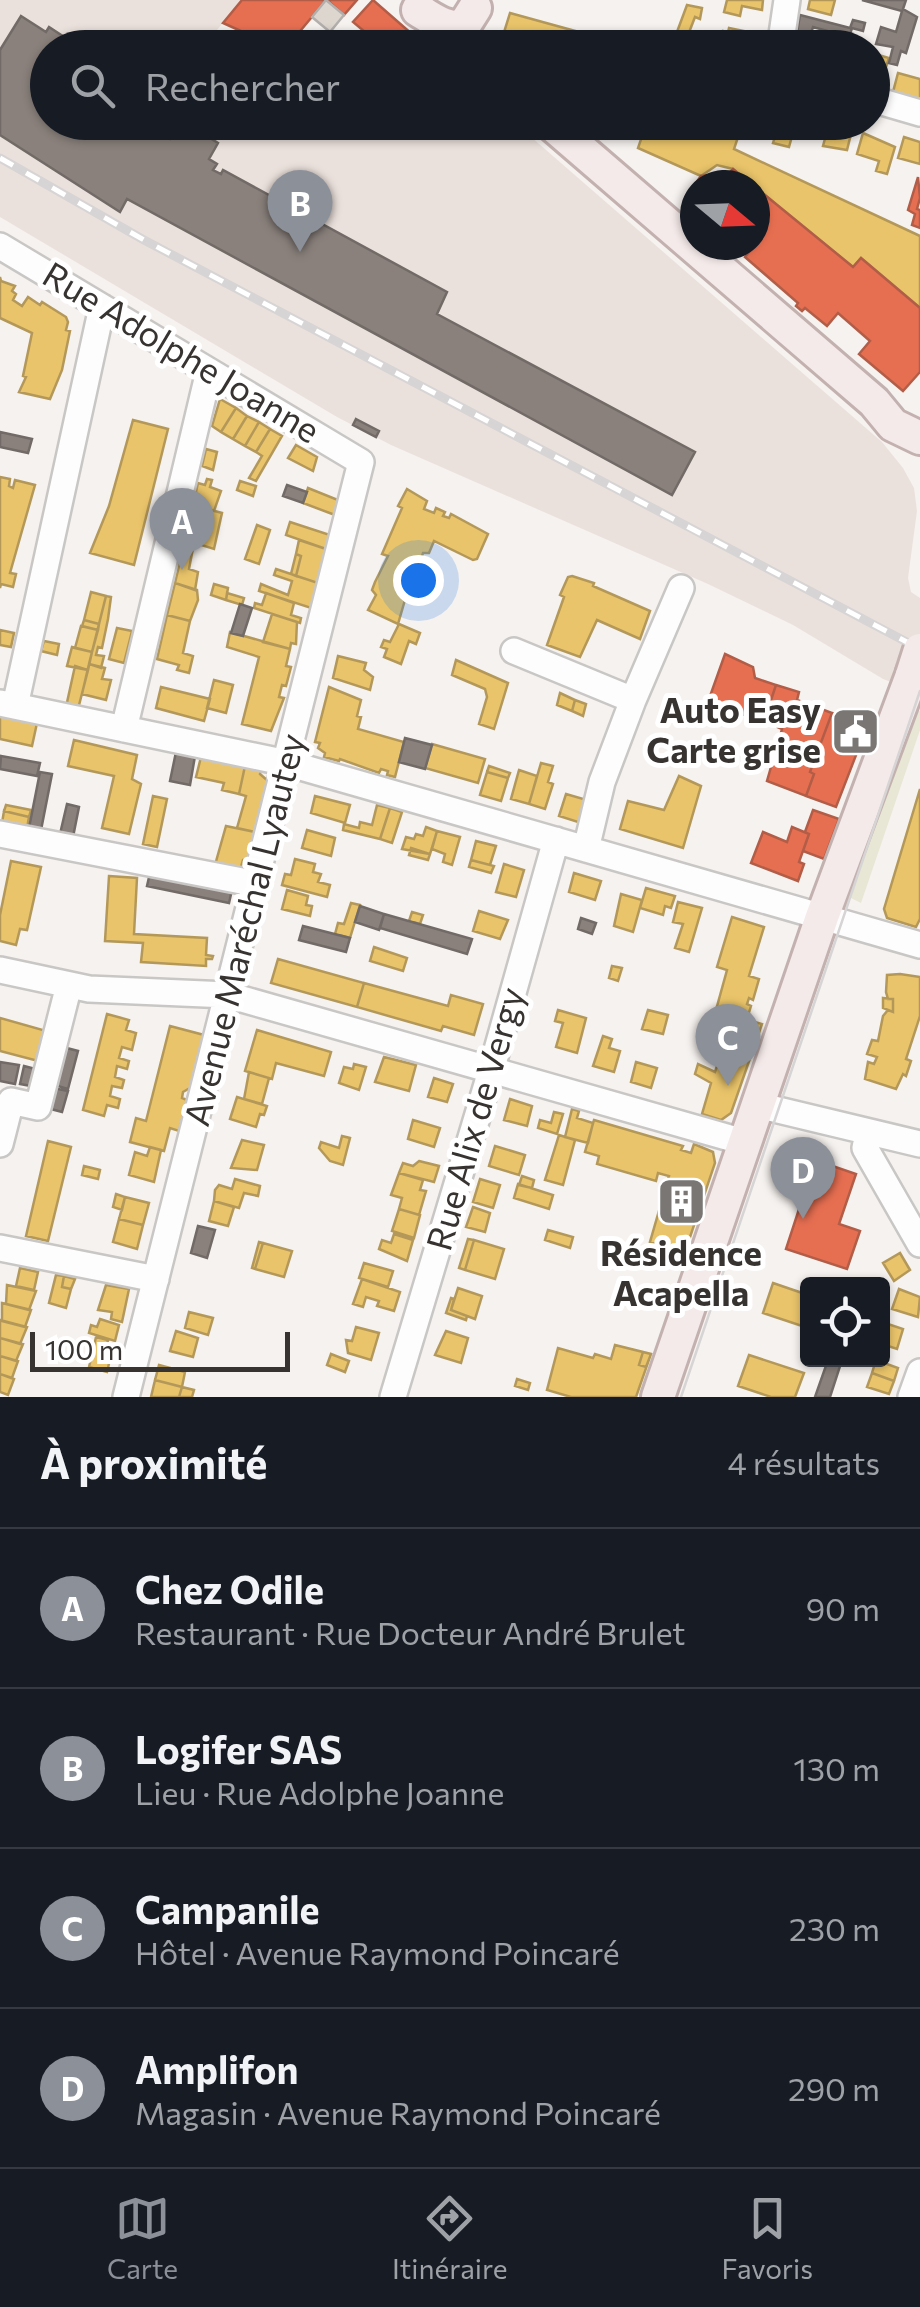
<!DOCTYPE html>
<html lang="fr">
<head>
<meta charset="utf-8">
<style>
  body { margin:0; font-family:Commissioner,sans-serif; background:#242831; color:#f1f3f6 }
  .controls { position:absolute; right:30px; bottom:30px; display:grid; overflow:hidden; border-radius:10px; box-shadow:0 2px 8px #0004 }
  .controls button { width:90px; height:90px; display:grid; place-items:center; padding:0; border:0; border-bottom:2px solid #363941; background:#171b24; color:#f1f3f6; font:50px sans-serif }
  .compass { position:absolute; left:680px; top:170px; width:90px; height:90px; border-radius:50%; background:#171b24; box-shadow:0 2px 8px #0004; rotate:109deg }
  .scale { position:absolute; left:30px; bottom:25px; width:260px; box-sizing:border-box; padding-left:10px; border:5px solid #363331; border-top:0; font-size:28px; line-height:35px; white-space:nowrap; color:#363331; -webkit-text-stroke:8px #fff; paint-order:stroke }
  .you { position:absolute; left:418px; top:580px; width:35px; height:35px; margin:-25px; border:8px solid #fff; border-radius:50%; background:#1a73e8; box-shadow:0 0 0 15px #1a73e833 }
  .badge { display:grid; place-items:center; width:65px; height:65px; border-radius:50%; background:#8c9099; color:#fff; font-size:32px; font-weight:700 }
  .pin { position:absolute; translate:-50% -82px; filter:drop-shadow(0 2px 5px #0008) }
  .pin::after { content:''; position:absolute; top:52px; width:35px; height:30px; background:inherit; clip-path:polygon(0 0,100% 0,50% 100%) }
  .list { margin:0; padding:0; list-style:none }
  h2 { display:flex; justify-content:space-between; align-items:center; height:130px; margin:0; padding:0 40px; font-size:42px }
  h2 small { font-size:32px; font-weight:400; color:#9ea1a6 }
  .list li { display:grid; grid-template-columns:65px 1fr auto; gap:30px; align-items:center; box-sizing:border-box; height:160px; padding:0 40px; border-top:2px solid #363941 }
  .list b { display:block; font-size:38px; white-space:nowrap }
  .list p { margin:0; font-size:32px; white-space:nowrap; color:#9ea1a6 }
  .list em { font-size:32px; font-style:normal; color:#9ea1a6 }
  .icon { flex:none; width:55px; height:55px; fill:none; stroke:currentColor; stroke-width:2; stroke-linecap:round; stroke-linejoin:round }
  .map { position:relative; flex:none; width:920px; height:1397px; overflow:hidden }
  .search { position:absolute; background:#171b24; box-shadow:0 2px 8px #0004; left:30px; right:30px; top:30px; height:110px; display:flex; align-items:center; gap:25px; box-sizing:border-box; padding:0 35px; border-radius:55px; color:#9ea1a6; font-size:38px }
  .sheet { height:770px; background:#171b24 }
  nav { display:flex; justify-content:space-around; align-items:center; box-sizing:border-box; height:140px; border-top:2px solid #363941; background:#171b24; font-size:28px; color:#9ea1a6 }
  nav a { display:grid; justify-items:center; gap:5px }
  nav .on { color:#8c9099 }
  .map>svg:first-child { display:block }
  .built { fill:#ebe1dc }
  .green { fill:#e8e6d4 }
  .homes { fill:#e9c46a; stroke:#b39859; stroke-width:2.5 }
  .shops { fill:#e76f51; stroke:#b25d47; stroke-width:2.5 }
  .industry { fill:#8a817c; stroke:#716a66; stroke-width:2.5 }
  .building { fill:#ddd6cf; stroke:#b2afad; stroke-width:2.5 }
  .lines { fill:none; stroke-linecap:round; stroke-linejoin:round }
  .minor-casing { stroke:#c9c7c5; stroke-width:30 }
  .major-casing { stroke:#c3b1af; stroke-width:38 }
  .minor { stroke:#fefdfd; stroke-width:25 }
  .major { stroke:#f4eae9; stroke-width:32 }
  .tram { stroke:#d6d4d4; stroke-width:2.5 }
  .rail-casing { stroke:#d6d4d4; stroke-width:9 }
  .rail { stroke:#fff; stroke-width:5; stroke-dasharray:15; stroke-linecap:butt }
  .major-bridge-casing { stroke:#c3b1af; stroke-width:38; stroke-linecap:butt }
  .major-bridge { stroke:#f4eae9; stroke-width:32 }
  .labels { text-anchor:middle; stroke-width:10; stroke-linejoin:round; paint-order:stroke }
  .street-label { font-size:35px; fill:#363331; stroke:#fff }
  .poi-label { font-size:35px; font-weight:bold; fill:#363331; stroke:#fff; text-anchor:end }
</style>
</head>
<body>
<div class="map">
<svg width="920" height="1397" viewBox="0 0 920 1397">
  <rect width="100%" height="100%" fill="#f6f2ef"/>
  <!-- built -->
  <path class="built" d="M0,0H242L217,30L255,47L48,48V122H417L458,134L461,123H515L882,442L903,468L914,488L917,511L908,578L911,592L920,598V693L883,679L793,625L708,584L391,445L337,417L0,217Z"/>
  <!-- green -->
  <path class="green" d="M907,706L920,711V730L861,903L841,893Z"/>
  <!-- homes -->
  <path class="homes" d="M727,0H763L762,10L742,6L740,16L724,12Z
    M810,0H835L831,15L808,9Z
    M687,5L702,8L700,19L695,17L683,48H671Z
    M510,13L637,48H523L501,42Z
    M729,28L758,34L755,45L720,48L723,31L728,32Z
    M817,37L844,45V48H806L813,47Z
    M872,53L889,58L882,79L872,76Z
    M898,73L920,79V100L893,92Z
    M647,122H743L734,149L920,236V308L861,258L853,267L733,169L717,165L701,176L638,148Z
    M760,122H796L789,147L773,143L778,127Z
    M832,122L838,124V130L851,134L847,150L823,146L829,124Z
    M863,133L895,147L887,174L876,171L879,161L857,154Z
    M904,137L920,142V164L898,158Z
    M0,277L1,281L15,286L12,291L16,294L13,300L22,306L28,297L40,305L42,302L66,317L68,322L66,330L70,331L62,370L50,399L19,392L26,377L23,376L32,333L0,318Z
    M220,399L236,408L221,432L212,426Z
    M236,408L247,416L233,439L221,432Z
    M247,416L259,422L245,446L233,439Z
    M133,420L168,429L134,565L90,553L109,506Z
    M259,422L270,429L256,452L245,446Z
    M270,429L282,436L256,481L249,478L262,456L256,452Z
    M296,445L317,457L313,471L288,458Z
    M206,449L217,452L213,470L202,466Z
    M0,477L10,479L9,486L13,488L15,480L35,485L10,573L16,574L13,587L1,584L0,588Z
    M207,479L212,480L210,487L221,491L214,511L193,505L198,483L205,485Z
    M240,481L256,486L253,496L237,490Z
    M308,488L338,500L335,515L303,503Z
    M407,489L427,501L424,509L434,513L436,508L445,512L443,516L449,518L451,514L488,534L477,559L473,560L434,541L429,553H423L413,583L417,587L412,601L405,600L398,624L368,610L376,595L372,590L375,582L388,556L382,554L402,508L398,506Z
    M193,505L222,513L214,549L185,540Z
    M290,522L330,535L326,549L286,535Z
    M257,525L270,530L259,564L245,559Z
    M185,540L194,543L189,569L198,572L195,590L175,583Z
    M299,540L326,549L318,583L296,576L301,556L296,554Z
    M296,554L301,556L296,576L291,574Z
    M276,569L318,583L311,608L259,591L261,584L288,595L292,581L274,575Z
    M572,576L594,583L593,586L650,611L640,639L597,620L580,657L547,645L564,597L560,595L568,577Z
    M175,583L197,590L198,600L190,621L167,615Z
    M214,584L228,588L226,600L211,595Z
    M91,592L106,596L99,624L84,620Z
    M227,593L244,598L242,605L226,600Z
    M266,593L294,603L291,615L301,618L300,623L254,608L255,603L262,605Z
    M106,596L111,597L108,619L102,648L98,647L96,655L104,656L101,668L89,664Z
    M272,614L297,622L296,644L291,643L290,649L263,642Z
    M167,615L190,621L183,653L193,656L189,673L177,670L179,665L157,659Z
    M84,620L99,624L98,630L82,626Z
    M399,624L420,633L416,644L409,641L401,664L384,657L387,649L381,647L384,640L390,642Z
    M81,626L98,630L92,652L75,648Z
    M117,628L132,631L124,663L109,659Z
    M0,630L14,633L11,647L0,645Z
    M230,632L290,649L286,666L291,667L286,686L282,685L279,697L284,698L271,731L242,724L259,657L227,647Z
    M44,641L59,644L57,655L41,651Z
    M72,647L92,652L88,670L67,666Z
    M338,656L366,663L364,670L373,677L370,690L333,678Z
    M456,660L508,683L494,729L479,724L487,697L485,689L452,675Z
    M89,664L105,668L102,679L111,680L106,700L82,694Z
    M75,666L88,670L78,709L66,707Z
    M214,680L233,685L226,713L207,708Z
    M161,687L210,699L204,721L156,708Z
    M329,687L361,700L357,716L361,717L358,729L404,742L395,777L387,775L388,771L381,769L379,773L340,759L339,761L324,757L325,753L318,748L320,743L315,742Z
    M560,693L575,700L572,711L557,705Z
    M575,700L586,704L583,716L572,711Z
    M0,715L37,723L32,746L0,739Z
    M74,740L137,755L132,779L141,784L129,834L102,828L114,776L68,766Z
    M432,744L485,759L478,783L425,768Z
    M201,757L245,766L239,794L222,790L224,783L196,777Z
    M541,763L553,766L548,782L553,784L545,809L529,804Z
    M245,766L261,770L260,774L268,781L255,832L237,828L246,796L239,794Z
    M489,766L510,773L508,778L487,772Z
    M519,770L537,776L529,804L511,799Z
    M487,772L508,778L501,801L480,795Z
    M679,776L701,786L683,848L620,829L628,801L664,810Z
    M920,789V919L916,927L887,918L884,909Z
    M566,794L587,800L581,823L559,816Z
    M153,796L167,799L157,847L143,844Z
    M315,796L350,805L345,823L311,813Z
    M6,805L31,810L29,817L4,811Z
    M377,805L390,808L380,839L343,830L344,824L359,828L360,822L372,825Z
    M390,808L402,812L392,843L380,839Z
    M4,811L29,817L27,828L2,823Z
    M226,826L255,832L247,860H243L240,870L215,865Z
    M426,827L437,831L430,854L402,849L406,837L414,839L416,834L423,836Z
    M307,830L335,838L331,856L302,848Z
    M437,831L460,837L452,865L443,862L445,854L432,849Z
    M476,841L496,846L490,865L471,860Z
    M411,848L430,854L428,860L409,855Z
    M295,859L315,864L313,872L321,874L318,882L330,885L327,897L282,885L285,874L291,875Z
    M471,860L494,866L491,873L469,867Z
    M11,861L41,867L27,930L20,929L16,945L0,941V915Z
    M504,864L524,870L516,897L496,892Z
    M574,873L601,881L595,900L569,892Z
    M109,876L137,878L134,934L207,938L206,955L213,956L212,959H206V966L141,962L143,943L105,941Z
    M646,888L675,896L671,908L665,906L663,915L640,908Z
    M287,890L308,896L306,905L312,906L310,916L282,909Z
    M621,894L642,900L633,932L614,926Z
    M678,902L702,908L689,952L675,948L683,924L673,922Z
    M351,903L360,905L350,938L335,934L338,923L344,924Z
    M479,911L508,920L500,939L473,931Z
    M412,912L423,915L420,924L409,921Z
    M732,917L764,927L749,976L759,979L753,1000L749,998L747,1004L751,1006L747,1019L716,1010L727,970L717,967Z
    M374,947L407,958L403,971L370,961Z
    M278,959L364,983L357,1007L271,983Z
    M612,966L622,968L618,981L609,978Z
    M900,974L920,977V1016L906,1059L911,1061L906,1076L903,1074L896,1089L865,1079L868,1062L874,1064L877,1057L867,1054L872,1040L878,1041L883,1016L888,1010L893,1012V999H888L886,992L887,975Z
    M364,983L448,1006L451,995L483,1004L474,1035L443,1026L441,1031L357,1007Z
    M883,998L893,999V1012L883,1008Z
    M558,1010L586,1018L577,1053L556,1047L563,1023L555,1021Z
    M648,1010L668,1015L663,1034L642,1029Z
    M107,1014L129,1020L126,1030L136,1033L132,1050L122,1047L119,1058L129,1061L127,1069L117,1066L115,1077L124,1080L122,1088L112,1086L110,1096L120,1099L118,1108L107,1105L104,1116L83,1110Z
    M728,1014L762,1024L731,1113L721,1120L702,1114L711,1083L695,1074L698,1064L715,1072L721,1054L709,1050L712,1041L706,1039L709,1029L721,1033Z
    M0,1018L50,1032L42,1062L0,1051Z
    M170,1026L204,1035L190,1088L183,1092L182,1098L187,1100L179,1131L170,1128L164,1151L130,1142L136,1118L146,1121Z
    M257,1030L331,1052L324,1076L276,1063L272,1079L245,1071Z
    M603,1036L612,1039L609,1048L620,1051L614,1072L593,1066Z
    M384,1057L416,1065L409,1091L375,1082Z
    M636,1062L657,1068L651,1088L631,1082Z
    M354,1064L366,1067L359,1090L339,1083L344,1067L353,1069Z
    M249,1072L269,1078L262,1104L244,1099Z
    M434,1078L453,1084L447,1102L428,1097Z
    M237,1097L267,1106L264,1115L260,1114L256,1127L230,1119Z
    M510,1099L532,1106L527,1126L504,1120Z
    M572,1109L579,1111L577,1118L593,1123L588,1143L565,1137Z
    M554,1112L563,1114L557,1134L538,1128L540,1120L551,1123Z
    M413,1120L440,1128L434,1147L408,1139Z
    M594,1120L683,1146L681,1150L691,1153L694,1144L713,1152L715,1163L685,1252L650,1242L669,1176L658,1173L656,1181L597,1164L599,1156L585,1152Z
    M559,1135L575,1140L563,1185L545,1180Z
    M342,1136L350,1138L343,1165L330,1161L319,1148L321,1142L339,1148Z
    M242,1140L264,1145L257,1170L231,1168Z
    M48,1141L71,1147L48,1241L26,1236Z
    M495,1146L525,1155L519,1175L489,1166Z
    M150,1147L161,1150L154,1182L129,1175L135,1152L147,1156Z
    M419,1161L439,1166L434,1182L399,1173L403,1163L413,1166Z
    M84,1166L100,1170L98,1179L82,1175Z
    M399,1173L423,1180L420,1190L426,1191L419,1215L399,1209L402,1198L391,1195Z
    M522,1176L534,1180L532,1188L519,1185Z
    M235,1179L260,1186L258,1196L244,1193L239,1208L214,1201L215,1190L219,1185L232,1189Z
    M480,1179L500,1185L493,1208L473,1202Z
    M518,1184L553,1195L549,1209L514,1198Z
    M116,1194L125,1197L122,1210L113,1207Z
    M125,1197L149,1203L143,1225L119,1219Z
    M214,1201L234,1207L228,1226L209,1221Z
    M473,1207L490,1213L485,1232L466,1227Z
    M399,1209L420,1215L414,1238L392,1231Z
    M119,1219L143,1225L137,1249L113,1242Z
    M548,1230L573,1237L570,1248L545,1240Z
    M394,1234L413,1240L407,1261L379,1249L382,1240L391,1243Z
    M468,1239L474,1240L465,1270L459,1268Z
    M474,1240L504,1249L495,1279L465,1270Z
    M259,1242L263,1243L255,1269L252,1268Z
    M263,1243L292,1251L284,1277L255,1269Z
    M900,1253L910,1270L894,1281L883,1263Z
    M364,1263L393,1271L388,1287L359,1278Z
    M20,1268L38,1272L34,1290L16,1286Z
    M56,1275L64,1276L62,1287L71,1289L66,1308L49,1303Z
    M64,1276L75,1279L71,1289L62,1287Z
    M362,1279L400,1292L394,1311L377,1306L379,1301L366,1297L363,1307L353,1304Z
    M773,1283L808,1295V1328L763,1313Z
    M7,1285L36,1291L29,1310L6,1304Z
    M106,1285L129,1289L122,1322L111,1319L112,1312L98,1310Z
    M458,1288L482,1296L475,1319L451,1310Z
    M899,1289L920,1297L918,1317L892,1309Z
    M451,1298L454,1299L451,1310L467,1316L466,1320L446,1313Z
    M2,1303L31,1310L25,1327L2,1321Z
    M189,1312L213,1318L208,1335L185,1328Z
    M100,1319L119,1325L115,1341L89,1333L91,1325L97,1327Z
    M0,1320L27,1327L20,1344L0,1338Z
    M882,1322L903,1329L897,1349L882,1344Z
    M356,1327L379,1333L371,1360L348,1353L346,1340L352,1341Z
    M176,1331L198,1338L193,1357L170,1351Z
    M446,1331L468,1338L461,1363L435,1355Z
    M96,1337L108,1340L106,1350L112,1351L107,1372L89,1367Z
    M0,1338L23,1344L16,1361L0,1356Z
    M615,1345L651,1354L636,1397H571L547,1390L558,1348L593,1358L595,1354L611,1359Z
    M643,1352L651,1354L646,1367L639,1365Z
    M331,1354L349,1361L345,1372L327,1365Z
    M749,1355L804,1373L795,1397H771L738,1386Z
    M0,1356L18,1361L12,1378L0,1374Z
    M876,1360L898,1368L894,1381L872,1373Z
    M159,1365L185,1372L182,1387L155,1380Z
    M872,1373L894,1381L889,1394L867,1387Z
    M0,1374L14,1379L8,1395L0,1392Z
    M517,1379L530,1383L528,1390L515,1386Z
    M155,1380L182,1387L179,1397H151Z
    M182,1387L194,1390L192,1397H179Z"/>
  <!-- shops -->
  <path class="shops" d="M242,0H326L296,36L320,48H261L247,41L252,36L223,23Z
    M327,0H357L344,15Z
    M373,0L413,35L403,48H374L378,43L353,22Z
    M733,169L752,185H695V206L693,204L687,195L701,176L719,174L724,179Z
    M918,177L920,198L917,209L920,210V228L912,225L915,214L908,210Z
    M755,187L853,267L861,258L920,308V372L903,391L859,354L870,341L838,313L827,326L805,308L802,311L796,306L798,303L745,257L749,252L741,245H755Z
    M725,654L753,667L755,678L776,685L764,721L716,706L717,702L709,699Z
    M776,685L799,692L797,700L832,713L810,772L814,774L806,796L767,781L782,729L764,721Z
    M832,713L858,723L863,737L836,807L806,796L814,774L810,772Z
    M813,810L839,819L824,859L803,851L809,834L805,832Z
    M792,827L809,834L799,862L804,864L798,881L751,863L763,832L787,842Z
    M815,1160L856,1174L839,1224L860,1231L847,1269L786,1249Z"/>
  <!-- industry -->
  <path class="industry" d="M862,0H906L903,9L917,17L906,53L901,51L897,65L889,63L893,47L876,44L881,27L896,32L902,11Z
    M800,15L850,28L853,20L865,23L863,31L852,28L849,37L813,27L810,36L797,33Z
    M21,16L46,32L49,27L81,48H48V122H154L151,126L157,130L159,126L170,132L167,138L170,139L179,122H205L215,128L210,138L218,143L209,159L217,164L213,170L221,174L223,170L447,292L437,314L695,452L672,495L127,199L120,212L0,135V50Z
    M356,419L379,431L376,437L353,425Z
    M0,432L32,439L28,453L0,447Z
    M287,485L307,492L303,503L283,496Z
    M240,604L252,608L243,636L231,633Z
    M405,738L432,745L425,769L399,762Z
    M176,752L195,756L190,785L170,781Z
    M1,756L40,763L37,776L0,769Z
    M40,772L52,774L41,830L29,828Z
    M67,804L79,807L73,837L60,834Z
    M150,873L232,890L229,903L147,886Z
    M360,906L384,914L379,930L355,922Z
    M384,914L472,939L467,954L380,928Z
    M581,918L596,923L592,934L578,929Z
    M303,926L350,938L346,952L299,940Z
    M63,1047L78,1051L68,1089L54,1085Z
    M0,1062L19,1065L15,1084L0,1081Z
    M24,1066L39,1070L36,1087L20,1084Z
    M53,1088L68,1091L62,1112L47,1108Z
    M198,1226L215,1230L207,1258L191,1253Z
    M828,1360H842L830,1397H815Z"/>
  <!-- building -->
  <path class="building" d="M326,0L344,15L330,32L312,17Z"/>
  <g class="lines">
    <defs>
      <path id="minor" d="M780,48L787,0
        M872,99L920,113
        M0,246L361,462L126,1397
        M514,651L633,700
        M0,703L287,763L920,945
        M15,706L102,307
        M124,729L209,371
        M0,834L257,884
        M586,849L602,782L633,700L681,588
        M0,970L89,989L228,995L744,1142
        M757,1105L920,1144
        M868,1133L865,1148L920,1244
        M0,1144L11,1101L38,1107L69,985
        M0,1248L156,1279
        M393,1397L491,1071L556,840
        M911,1397L920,1372"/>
      <path id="major" d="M418,10C433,19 445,29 463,27L475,8
        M549,122L874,402L893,425L920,438
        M658,1397L822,917L912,675"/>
    </defs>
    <!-- minor casing -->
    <use href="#minor" class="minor-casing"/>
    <!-- major casing -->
    <use href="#major" class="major-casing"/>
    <!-- minor -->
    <use href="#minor" class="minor"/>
    <!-- major -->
    <use href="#major" class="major"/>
    <!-- tram -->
    <path class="tram" d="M681,1397L920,691"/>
    <defs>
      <path id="rail" d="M0,158L144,240L920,649"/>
    </defs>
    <!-- rail casing -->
    <use href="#rail" class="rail-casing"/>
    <!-- rail -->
    <use href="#rail" class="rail"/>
    <defs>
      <path id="major-bridge" d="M912,675L920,650"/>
    </defs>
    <!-- major-bridge casing -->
    <use href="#major-bridge" class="major-bridge-casing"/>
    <!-- major-bridge -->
    <use href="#major-bridge" class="major-bridge"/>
  </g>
  <!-- icons -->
  <defs>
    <symbol id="civic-square" viewBox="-11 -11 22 22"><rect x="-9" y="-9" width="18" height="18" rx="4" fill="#797674" stroke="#fff"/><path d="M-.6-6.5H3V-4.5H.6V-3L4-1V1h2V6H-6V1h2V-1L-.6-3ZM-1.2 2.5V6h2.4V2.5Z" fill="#fff"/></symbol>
    <symbol id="building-square" viewBox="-11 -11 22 22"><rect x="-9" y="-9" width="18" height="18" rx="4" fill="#797674" stroke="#fff"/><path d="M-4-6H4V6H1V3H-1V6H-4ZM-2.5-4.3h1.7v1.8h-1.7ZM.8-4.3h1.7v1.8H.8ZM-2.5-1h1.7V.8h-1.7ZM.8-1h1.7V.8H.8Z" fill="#fff"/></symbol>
  </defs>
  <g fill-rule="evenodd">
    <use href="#civic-square" x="828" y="704" width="55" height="55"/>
    <use href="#building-square" x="654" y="1174" width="55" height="55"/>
  </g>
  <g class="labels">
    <!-- street labels -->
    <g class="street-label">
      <text transform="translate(181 353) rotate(31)" y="12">Rue Adolphe Joanne</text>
      <text transform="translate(245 930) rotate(-76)" y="12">Avenue Maréchal Lyautey</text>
      <text transform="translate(476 1119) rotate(-74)" y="12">Rue Alix de Vergy</text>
    </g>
    <!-- poi labels -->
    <g class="poi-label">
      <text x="821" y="723">Auto Easy<tspan x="821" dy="40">Carte grise</tspan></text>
      <text x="681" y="1266" text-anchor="middle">Résidence<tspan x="681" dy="40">Acapella</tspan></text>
    </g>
  </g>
</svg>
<div class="controls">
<button><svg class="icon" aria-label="locate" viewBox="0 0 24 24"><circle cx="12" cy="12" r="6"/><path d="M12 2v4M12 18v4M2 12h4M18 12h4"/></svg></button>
</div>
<svg class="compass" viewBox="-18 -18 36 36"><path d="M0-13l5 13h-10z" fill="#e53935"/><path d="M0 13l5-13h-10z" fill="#9ea1a6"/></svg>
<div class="scale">100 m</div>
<div class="you"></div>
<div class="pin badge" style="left:182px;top:570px">A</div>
<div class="pin badge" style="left:300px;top:252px">B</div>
<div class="pin badge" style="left:728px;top:1086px">C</div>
<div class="pin badge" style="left:803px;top:1219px">D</div>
<div class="search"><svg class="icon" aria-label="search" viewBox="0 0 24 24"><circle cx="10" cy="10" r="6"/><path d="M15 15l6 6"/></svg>Rechercher</div>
</div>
<section class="sheet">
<h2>À proximité<small>4 résultats</small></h2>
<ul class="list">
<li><span class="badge">A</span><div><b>Chez Odile</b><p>Restaurant · Rue Docteur André Brulet</p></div><em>90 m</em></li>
<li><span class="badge">B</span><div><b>Logifer SAS</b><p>Lieu · Rue Adolphe Joanne</p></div><em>130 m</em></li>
<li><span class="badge">C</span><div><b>Campanile</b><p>Hôtel · Avenue Raymond Poincaré</p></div><em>230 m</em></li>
<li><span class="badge">D</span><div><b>Amplifon</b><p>Magasin · Avenue Raymond Poincaré</p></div><em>290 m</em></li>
</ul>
</section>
<nav>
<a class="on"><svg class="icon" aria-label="map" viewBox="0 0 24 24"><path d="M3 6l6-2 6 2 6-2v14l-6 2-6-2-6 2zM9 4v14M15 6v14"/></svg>Carte</a>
<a><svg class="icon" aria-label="directions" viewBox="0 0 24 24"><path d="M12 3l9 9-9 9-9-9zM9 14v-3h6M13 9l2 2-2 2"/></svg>Itinéraire</a>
<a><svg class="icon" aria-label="saved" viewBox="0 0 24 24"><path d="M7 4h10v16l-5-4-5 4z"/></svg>Favoris</a>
</nav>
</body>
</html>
